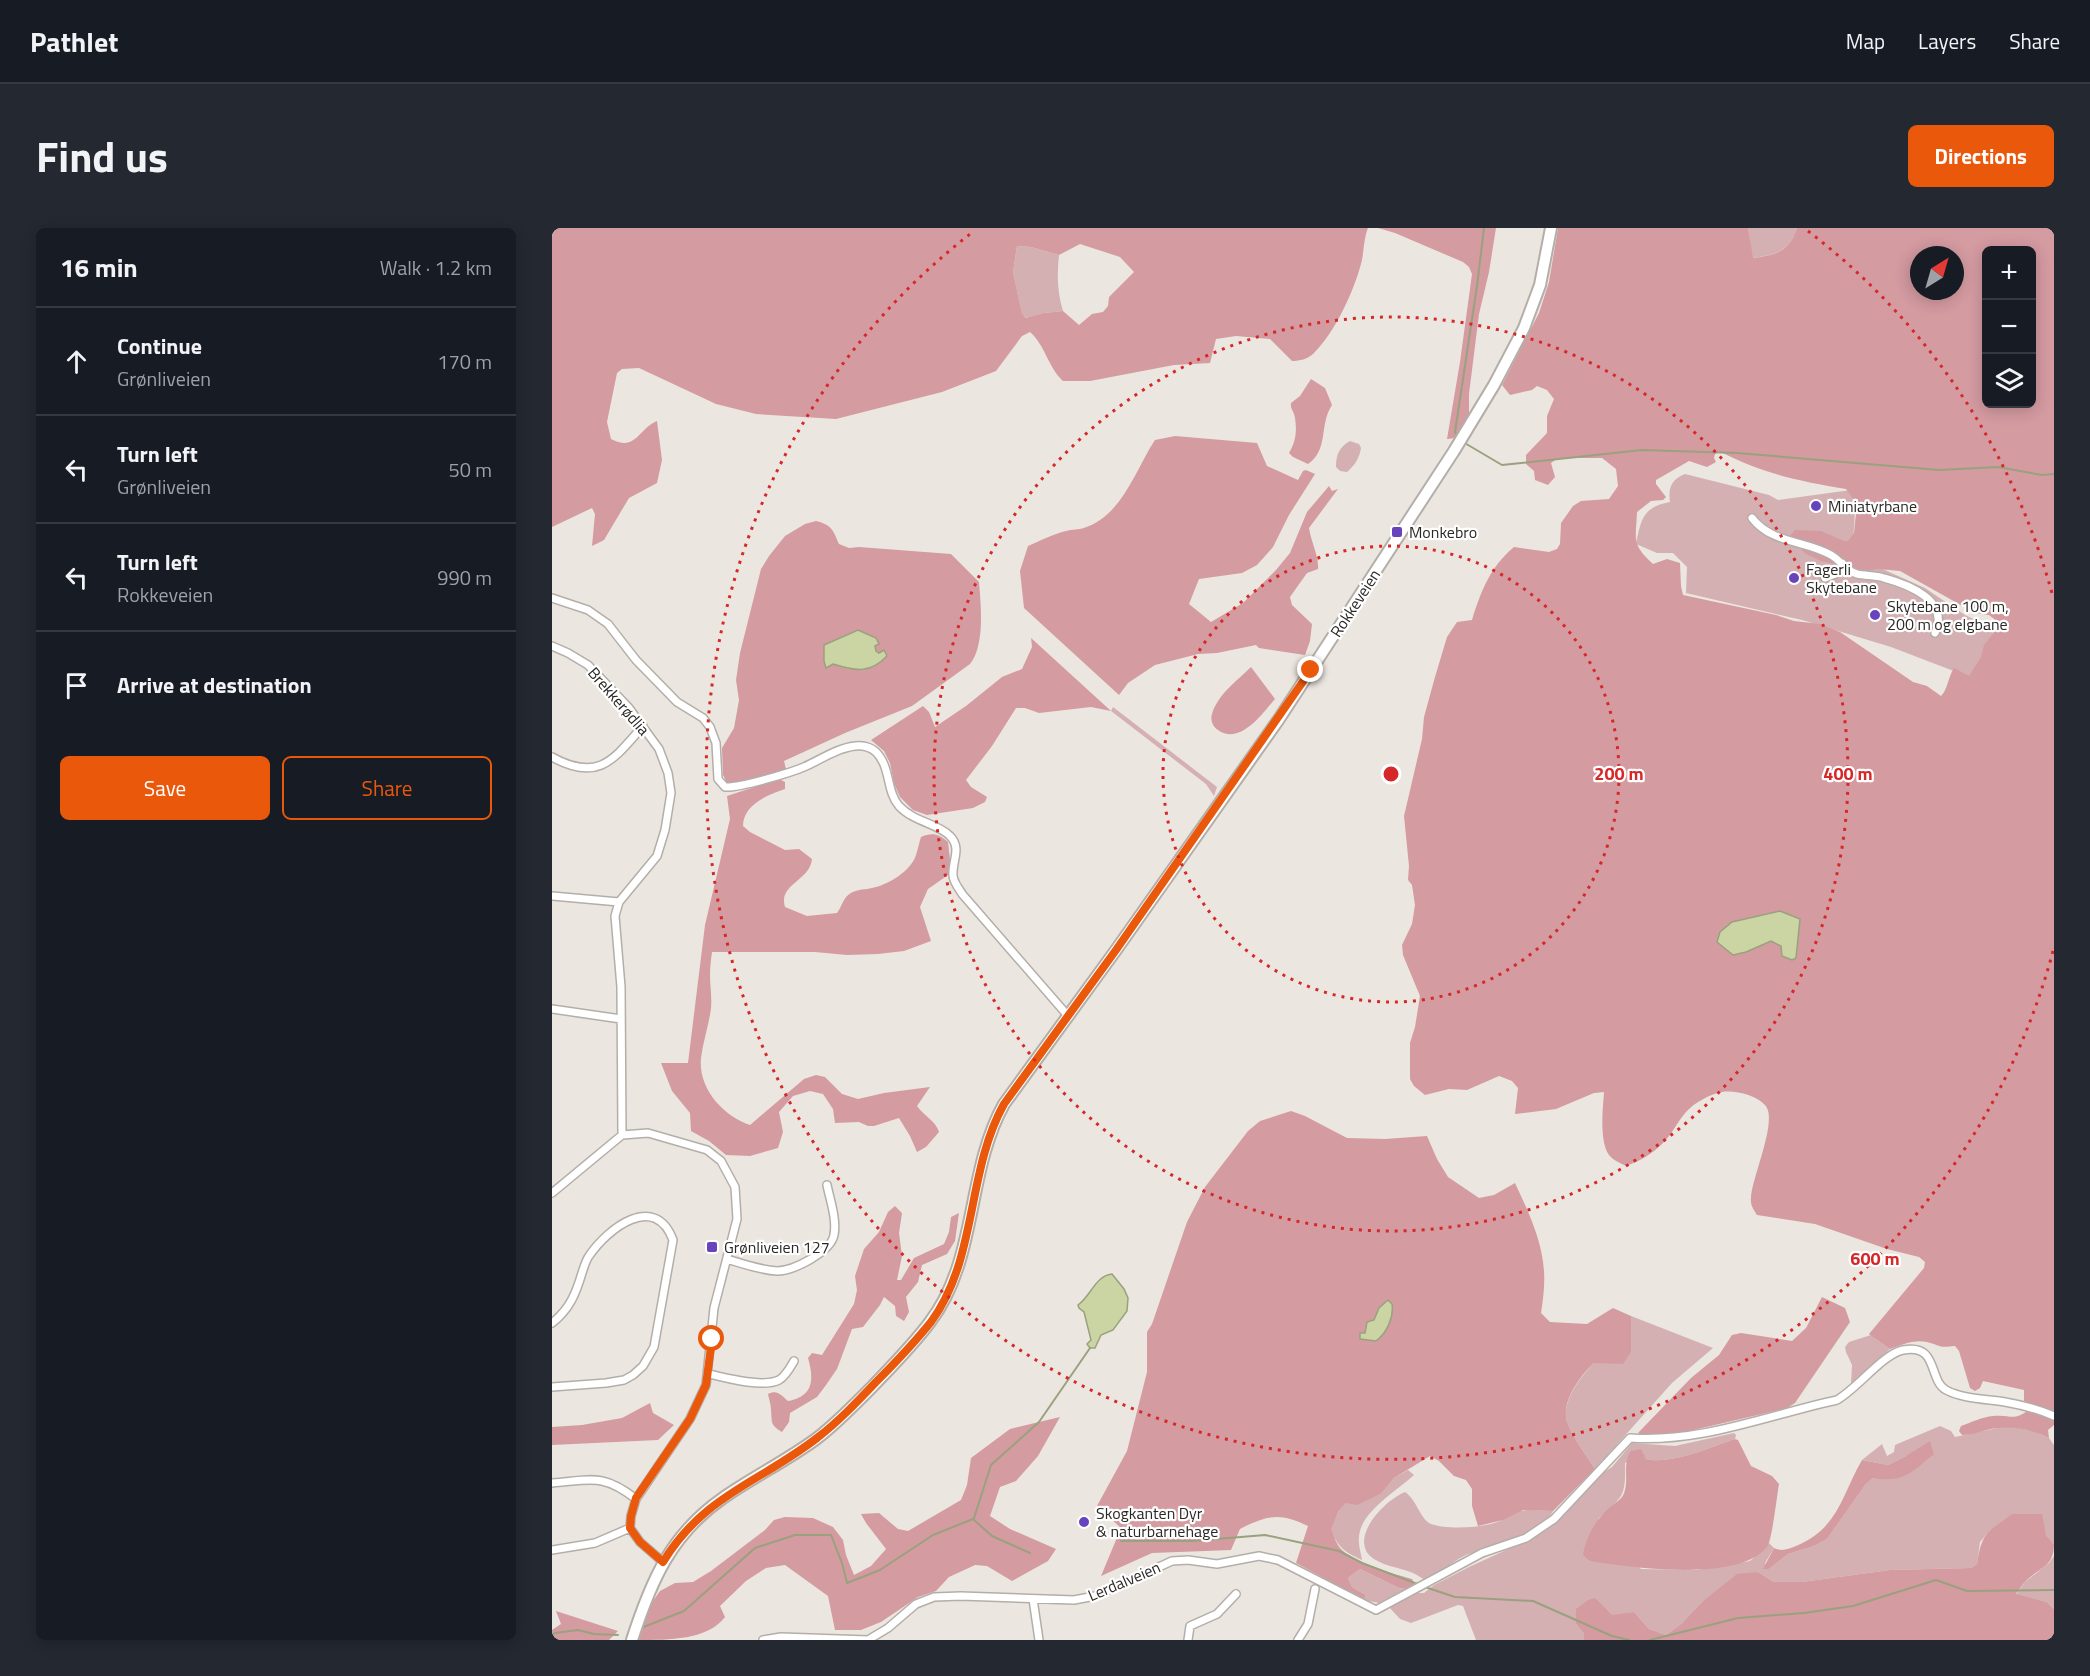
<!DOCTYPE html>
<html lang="en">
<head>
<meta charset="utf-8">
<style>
  body { margin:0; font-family:"Titillium Web",sans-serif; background:#242831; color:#f1f3f6 }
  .controls { position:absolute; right:18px; top:18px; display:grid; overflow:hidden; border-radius:9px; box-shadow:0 3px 15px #0003 }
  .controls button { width:54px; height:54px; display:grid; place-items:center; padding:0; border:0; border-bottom:2px solid #363941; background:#171b24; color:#f1f3f6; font:30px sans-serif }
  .compass { position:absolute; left:1358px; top:18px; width:54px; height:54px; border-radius:50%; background:#171b24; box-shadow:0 3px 15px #0003; rotate:37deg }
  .stop { position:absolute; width:18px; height:18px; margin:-14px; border:4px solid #ea580c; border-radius:50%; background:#fff }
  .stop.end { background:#ea580c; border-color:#fff; box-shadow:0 2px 6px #0008 }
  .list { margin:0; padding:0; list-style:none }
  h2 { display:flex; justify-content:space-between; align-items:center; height:78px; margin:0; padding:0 24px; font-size:26px }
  h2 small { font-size:20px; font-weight:400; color:#9ea1a6 }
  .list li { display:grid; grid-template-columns:39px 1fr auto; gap:18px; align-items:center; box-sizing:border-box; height:108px; padding:0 24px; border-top:2px solid #363941 }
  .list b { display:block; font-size:22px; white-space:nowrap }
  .list p { margin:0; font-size:20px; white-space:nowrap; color:#9ea1a6 }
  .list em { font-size:20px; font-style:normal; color:#9ea1a6 }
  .actions { display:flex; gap:12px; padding:18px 24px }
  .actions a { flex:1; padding:14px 0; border:2px solid #ea580c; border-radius:9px; text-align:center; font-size:21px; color:#ea580c }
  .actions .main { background:#ea580c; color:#fff }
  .icon { flex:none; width:33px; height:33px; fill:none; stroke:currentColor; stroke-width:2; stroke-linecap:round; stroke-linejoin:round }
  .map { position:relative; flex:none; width:1502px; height:1412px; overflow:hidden; border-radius:9px }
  header { display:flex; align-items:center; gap:36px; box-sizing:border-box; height:84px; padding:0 30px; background:#171b24; border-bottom:2px solid #363941 }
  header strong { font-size:28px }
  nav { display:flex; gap:33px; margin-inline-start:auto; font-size:21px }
  .intro { display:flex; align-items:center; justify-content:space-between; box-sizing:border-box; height:144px; padding:0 36px }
  h1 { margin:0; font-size:42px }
  .button { padding:15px 27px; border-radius:9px; background:#ea580c; color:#fff; font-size:21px; font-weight:700 }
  main { display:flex; gap:36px; padding:0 36px }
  aside { flex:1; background:#171b24; border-radius:9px; box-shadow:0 3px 15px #0003 }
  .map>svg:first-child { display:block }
  .green { fill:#d4b0b3 }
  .forest { fill:#d49ba1; fill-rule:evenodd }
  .water { fill:#cad5a3; stroke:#9aa17e; stroke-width:1.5 }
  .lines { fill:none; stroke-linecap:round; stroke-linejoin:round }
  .stream { stroke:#9aa17e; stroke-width:2 }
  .street-casing { stroke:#b4aea9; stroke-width:10 }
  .primary-casing { stroke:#b4aea9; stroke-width:14 }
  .street { stroke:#fff; stroke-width:7 }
  .primary { stroke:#fff; stroke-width:10 }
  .route { stroke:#ea580c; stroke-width:8 }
  .ring { fill:none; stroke:#d62828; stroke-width:3; stroke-dasharray:3 6 }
  .poi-dot { fill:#6743bc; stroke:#fff; stroke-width:2 }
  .labels { text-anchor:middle; stroke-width:4.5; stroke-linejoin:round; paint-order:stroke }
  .poi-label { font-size:16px; fill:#2b2926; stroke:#fff; text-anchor:start }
  .street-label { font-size:16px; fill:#2b2926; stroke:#fff }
  .centre { fill:#d62828; stroke:#fff; stroke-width:3 }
  .ring-label { font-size:18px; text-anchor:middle; font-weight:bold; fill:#d62828; stroke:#fff; stroke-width:4.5; stroke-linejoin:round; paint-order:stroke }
</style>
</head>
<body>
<header>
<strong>Pathlet</strong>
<nav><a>Map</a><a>Layers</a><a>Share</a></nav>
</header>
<div class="intro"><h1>Find us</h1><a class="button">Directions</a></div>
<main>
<aside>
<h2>16 min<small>Walk · 1.2 km</small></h2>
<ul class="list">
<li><svg class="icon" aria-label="ahead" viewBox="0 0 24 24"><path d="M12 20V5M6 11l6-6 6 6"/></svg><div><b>Continue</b><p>Grønliveien</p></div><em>170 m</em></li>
<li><svg class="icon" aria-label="left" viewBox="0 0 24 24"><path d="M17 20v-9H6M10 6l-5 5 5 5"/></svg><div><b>Turn left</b><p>Grønliveien</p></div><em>50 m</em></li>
<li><svg class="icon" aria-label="left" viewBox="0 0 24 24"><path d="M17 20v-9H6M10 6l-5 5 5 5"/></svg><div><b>Turn left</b><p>Rokkeveien</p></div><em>990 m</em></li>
<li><svg class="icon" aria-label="arrive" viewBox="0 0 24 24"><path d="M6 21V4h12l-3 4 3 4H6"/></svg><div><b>Arrive at destination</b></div></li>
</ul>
<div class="actions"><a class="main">Save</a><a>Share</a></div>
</aside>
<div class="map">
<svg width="1502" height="1412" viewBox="0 0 1502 1412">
  <rect width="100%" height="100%" fill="#ece6e0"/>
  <!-- green -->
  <path class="green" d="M1196,0H1245C1237,24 1223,27 1200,30Z
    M465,18L479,19L507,27C505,46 505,64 511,83L492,85L475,90L470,87L461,44Z
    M798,213L807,216L809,220C807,231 803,237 795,244L788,243L784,239C784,227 787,219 798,213Z
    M1133,246L1217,267L1226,272L1299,262C1306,281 1301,298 1301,318L1326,339L1373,360L1413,387L1487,422L1459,465L1339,419L1250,392L1134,365L1135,339L1121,325H1105L1084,316C1089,291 1091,279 1118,274C1116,261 1119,251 1133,246Z
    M561,479L665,559L662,568L654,556L559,483Z
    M1079,1088L1161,1120L1120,1155L1043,1241C1034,1226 1022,1212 1016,1196C1007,1176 1029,1148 1042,1135L1055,1134L1079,1124Z
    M1319,1107L1338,1121L1299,1156L1300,1137L1294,1124L1293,1119L1297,1114Z
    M1388,1198L1399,1203L1403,1209L1450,1199H1461L1481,1203L1497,1210L1502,1217V1316L1494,1307L1435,1306L1428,1314L1425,1336L1419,1340L1338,1342L1250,1354H1222L1206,1344L1150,1374L1129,1396L1114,1407L1097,1401L1082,1384L1024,1396L1032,1406V1412H924L911,1378L906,1377L859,1395L848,1391L837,1379L865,1365H872L882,1357L917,1339L974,1313L995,1301L1052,1244L1060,1239L1080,1215L1123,1218L1182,1205L1184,1207L1183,1211C1158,1219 1120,1237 1094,1231L1092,1228L1073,1235C1074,1271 1070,1268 1046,1291L1089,1341L1144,1342L1198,1333L1217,1315L1222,1320L1213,1335L1217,1341L1236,1326L1262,1318L1275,1311L1314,1256L1321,1250L1370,1236L1382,1227L1354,1228L1336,1237L1310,1232L1330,1216L1335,1228L1342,1224L1343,1217Z
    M856,1242L862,1247C845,1263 808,1284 807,1309C806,1317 809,1325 810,1332C791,1323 787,1320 778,1301L786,1284L794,1275L830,1265L842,1250Z
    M853,1264C865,1272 868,1291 879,1296C896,1302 931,1300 948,1293C955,1290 961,1285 968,1283C978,1281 990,1283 1001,1283C989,1309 938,1317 914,1327C899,1334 888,1346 873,1352C869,1350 866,1347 861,1345C847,1339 828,1338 817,1327C799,1306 835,1271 853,1264Z
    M1502,1328V1381L1495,1374L1464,1367L1473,1354L1497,1335Z
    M808,1341L847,1360L853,1361L827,1375L812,1372L814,1367L800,1359L796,1350Z"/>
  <!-- forest -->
  <path class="forest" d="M0,0H816C812,10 812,21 810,32C803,61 783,105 761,126C755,131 748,133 740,133L718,111L684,108L664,111L658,135L622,137L538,153H511C496,139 493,117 478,104L470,108L444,143L390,164L284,191L204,186L164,176L87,140L70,141L65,145L55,194L59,211C84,224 86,201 105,193L110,232L105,255L77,270L52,312L40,318L43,286L40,280L0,299ZM528,16L568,29L582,44L557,69L556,78L551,84L540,86L527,97L511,83L492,85L474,90L470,86L461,44L465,18L479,19L507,27Z
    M826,0H944L937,44L927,86L917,166V187L904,210L895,211L908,134L920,46L917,39L911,34L843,5Z
    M1006,0H1196L1201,30C1224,27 1237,24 1245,0H1502V1185L1472,1173V1162L1431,1153L1428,1160L1423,1163L1418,1160L1407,1123L1403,1118C1386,1120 1390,1118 1375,1114C1362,1111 1349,1117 1338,1121L1317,1106L1372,1040L1373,1034L1367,1029L1335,1021L1263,996L1205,987C1202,982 1198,977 1199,970C1199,951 1227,891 1213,877C1204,867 1183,862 1170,864C1158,866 1142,875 1134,884C1125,894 1120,907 1109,917C1100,926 1086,934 1074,938C1068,935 1061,932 1057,927C1047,913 1051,880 1052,864L1042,865L1004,881L963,886L966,860L960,853L947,848L915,862L897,861L873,867L862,858L858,851V815L863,799L868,768L851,727L850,717L860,696L863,677L860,657L856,652L857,638L852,588L870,511L872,489L883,449L895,409L905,394L920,392C929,363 938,339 962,319L997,324L1005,321L1008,316L1009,295L1021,278L1029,273L1057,271L1066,258L1064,241L1050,230H1006L999,235L1003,249L996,257L983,252L982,243L974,236V227L995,205V188L1002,171L995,162L985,158L980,162L958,167L950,157L987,85L997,54ZM1434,22H1480V176H1434ZM1367,27H1403V63H1367ZM1169,224C1211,246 1248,253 1294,261L1305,276L1302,305L1296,313H1292L1269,303L1243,302L1237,309L1254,326L1269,333L1314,343L1326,341L1348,343L1423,385L1437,387L1446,394L1445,401L1432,417L1429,429L1417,448L1402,440C1396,449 1396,461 1389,468L1375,458L1361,454L1288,404L1268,396L1242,393L1224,387L1131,367L1129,358L1128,335L1115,331L1101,336C1079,316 1084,312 1085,284L1099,273L1111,272L1114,269L1104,256V252L1137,233L1155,239L1164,234L1162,230L1163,226Z
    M759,151L773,160L780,177C767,196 777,222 756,236L741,229L737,225C744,213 745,203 743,190C742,183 738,181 739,175L748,168Z
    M623,208L705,215L715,238L746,252L751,243L754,242L763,246L737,287L721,319L705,337L690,345L647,351L637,376L659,394L691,375L724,342L738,325L755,284L777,258L780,263L786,261L757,300C759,314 767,328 766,341L755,345L738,369L740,377L760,396L758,413L753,427L707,420L704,417L665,425L646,426L603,437L576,455L567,467L472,380L468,343L476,318C488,313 501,306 514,303C520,301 527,302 532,300C571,287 583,242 603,212Z
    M264,293C280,297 281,302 287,316L297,320L307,319L399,326L427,354C429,378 433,417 418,436L360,478L293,505L232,533L234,541L183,557L175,555L171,547L170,520L182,500L187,472L184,452L188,425L209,341L217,328L233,308L253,296ZM323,417L324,423L327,425L298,441L281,436Z
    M479,410L559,483L539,479L487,485L473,480H464L440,518L414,552L419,559L435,569L433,574L421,580L375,587L361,582L348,569L342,555L338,535L332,523L319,512L371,478L377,484L383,499L414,478L450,449L470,441L480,419Z
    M699,439L723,471C711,485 688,518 666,502C661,499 658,492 660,486C666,466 685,453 699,439Z
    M227,551L233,554V561C215,567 191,577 191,598L198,604L233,622L247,621L260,631C258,653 226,656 233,679L255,688L285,685C289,680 290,674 294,669C301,661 311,662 320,660C336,657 359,643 364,627C366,621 367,615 369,609C380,604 387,606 396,614L398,632L396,647L376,661L368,679L379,713L352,723L326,726L295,727L263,724H160C159,731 158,739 158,747C158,758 160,768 159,780C157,797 151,813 149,830C146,860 171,888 198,897L252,851L264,847L273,849L290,866L306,871L332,865L378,859L365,878C372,888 384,893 387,904L374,919L365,924L358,908L347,890L322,898H316L307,894L283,895L281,881L271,866L258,863L241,868L227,884L231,904L226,920L198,928L174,927L157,913L139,903L138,885L120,863L109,835H136L153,697L178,591L175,568Z
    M739,883L753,888L795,910L833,911L875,908L885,931L896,949L927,970L942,967L963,955C976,983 990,1012 992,1043C993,1057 991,1072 989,1085L998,1094L1035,1096L1061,1080L1079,1088V1124L1071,1136L1042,1135C1028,1148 1007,1176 1016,1196C1022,1212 1034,1226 1043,1241L1001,1283L971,1282L951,1292L926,1298L920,1278V1261L914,1252L902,1248L887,1233L878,1228L842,1250L830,1265L805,1277L794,1275L786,1284L779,1301C782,1308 784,1316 790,1322C804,1335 841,1346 860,1351L862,1355L860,1359L853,1361L847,1360L808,1341L796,1350L800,1359L814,1367L812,1372L744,1335L756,1298C728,1284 715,1287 688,1301L679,1322L600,1325L549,1348L569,1300L545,1278L575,1223L595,1144V1104L600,1096L635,994L653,959L696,903L708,893Z
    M343,978L350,985L347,1005L350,1028L345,1052H349L362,1030L392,1016L397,1004L399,989L407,985L403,1013L395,1026L370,1037L366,1054L354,1069L357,1084L352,1093L344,1088L343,1078L332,1069L328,1077L311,1099L300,1101L285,1141L274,1157L265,1169L238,1185L237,1194L230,1204C218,1197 220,1194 219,1182C219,1177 217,1171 216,1166C225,1161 229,1167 236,1173C262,1168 262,1151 256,1130L260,1125L270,1127L302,1076L305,1062L303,1048L312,1021L327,1004L336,984Z
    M1270,1069L1293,1080L1298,1094L1243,1175L1235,1180L1116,1208L1090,1207L1086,1205L1139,1150L1167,1127L1180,1107L1189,1105L1240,1113L1254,1100Z
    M98,1175L101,1185L122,1197L106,1212L0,1217V1199L30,1197L70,1190Z
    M1477,1182L1502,1191V1197L1496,1202L1497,1210C1478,1201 1460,1197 1439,1201C1430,1203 1421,1207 1410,1207L1407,1203L1409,1198C1420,1194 1430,1189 1441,1188C1460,1186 1460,1194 1477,1182Z
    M508,1189L486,1228L464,1253L448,1259L438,1288L458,1301L504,1321L496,1333L460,1353L435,1338L423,1337L397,1349L384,1363L366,1369L329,1394L309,1402H283L276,1368L233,1337L214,1340L194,1353L168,1378L173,1389C156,1412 116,1412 87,1412L98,1377L108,1363L123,1355L141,1354L159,1343L213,1302L222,1292L233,1289L261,1290L281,1299L291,1312L294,1327L302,1347L319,1338L334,1321L314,1295L309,1286L327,1285L346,1301L356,1303L409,1272L415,1257L419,1230L458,1201Z
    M1183,1211L1186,1212L1199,1238L1220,1248L1227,1256C1225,1267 1220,1313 1215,1319C1186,1354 1086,1340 1044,1334C1038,1333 1035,1332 1031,1326C1035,1308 1042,1294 1056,1281C1060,1277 1067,1273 1070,1269C1079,1255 1069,1236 1079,1223L1089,1221L1094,1231C1120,1237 1158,1219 1183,1211Z
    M1378,1213L1382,1227C1359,1244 1352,1255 1321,1250L1314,1256L1275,1311L1262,1318L1236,1326L1217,1341H1211L1222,1320C1230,1324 1236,1321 1244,1318C1287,1300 1289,1268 1310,1232L1336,1237L1354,1228Z
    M1460,1286H1490L1494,1307L1502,1316C1502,1340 1487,1339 1473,1354C1470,1357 1467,1362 1464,1366L1495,1374L1502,1381V1412H1032V1406L1024,1396V1381L1036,1372L1043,1370L1060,1387L1082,1384L1097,1401L1114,1407L1129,1396L1150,1374L1185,1346L1206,1344L1222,1354H1250L1338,1342L1419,1340L1425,1336C1430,1304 1435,1305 1460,1286Z
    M4,1383L66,1403L57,1412H0V1402L9,1396Z"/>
  <!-- water -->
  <path class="water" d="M306,402L324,410L327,416L323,418L324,423L327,425L332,422L335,428C318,446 303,443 281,436L274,440L272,433V417Z
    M1228,683L1248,691L1244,730L1240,732L1230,728L1229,718L1219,713L1194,724L1181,727L1165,714L1168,704L1180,694Z
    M560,1046L572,1061L576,1070L575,1083L561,1102L549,1107L543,1120H538L535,1116L539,1112L532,1084L527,1080L526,1077C539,1068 543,1048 560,1046Z
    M836,1072L840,1076C842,1089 835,1105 824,1113L808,1111V1105H813L815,1094L822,1092L827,1080Z"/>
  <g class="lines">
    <!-- stream -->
    <path class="stream" d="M907,210L903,204L925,58L932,0
      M911,214L950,237L1090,222L1185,225L1387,242L1446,239L1490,247L1502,246
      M422,1290L439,1237L487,1194L538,1120
      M569,1313H640L713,1307L787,1323L810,1335L868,1357
      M873,1359L903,1369L981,1373L1060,1408L1077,1412
      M89,1400L132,1383L203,1320L243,1307H279L290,1335L295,1355L328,1342L381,1307L421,1291L440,1308L478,1325
      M0,1407L3,1405L26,1402L42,1406L66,1407
      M1098,1412L1186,1390L1252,1385L1301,1378L1384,1352L1415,1363L1502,1362"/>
    <defs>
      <path id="street" d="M1200,290C1220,316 1253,312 1279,327C1288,332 1294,343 1305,346C1314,348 1323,347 1332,350C1358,357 1398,373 1383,405
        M1273,350L1288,344L1290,335
        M0,370L36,382L56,396L84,432L125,474L151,490L158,499L164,515L166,551L173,559C187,560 238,545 252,539C268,532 285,520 303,518C310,517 319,519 324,524C339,539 334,563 347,578C362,594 387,596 398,608C410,620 400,633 401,647C401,654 407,661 411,667L517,789
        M0,418L16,425L36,437L77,480L107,521L116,545L119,565L113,602L105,628L67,674L63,688L69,759L70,907
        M0,529C47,555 62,531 91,498
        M0,668L67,674
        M0,781L69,791
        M0,965L70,907L96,905L155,922L169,933L183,959L185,991L162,1080L154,1157L138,1191L84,1271L79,1288L78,1300L88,1314L111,1334
        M175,1031C191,1036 208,1042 225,1043C241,1043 279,1024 282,1007C285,991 278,972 275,957
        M0,1095C18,1081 24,1065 30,1045C32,1039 34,1032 37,1028C56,1000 103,964 121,1012L102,1119L91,1138L81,1147L72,1152L54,1155L0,1159
        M157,1146C173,1150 211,1160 227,1152C234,1148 238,1140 242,1133
        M0,1255C39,1252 51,1245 84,1271
        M0,1322L43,1315L78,1300
        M481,1371L487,1412
        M211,1412L229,1409L316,1412L336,1400L364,1376L382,1369L409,1368L522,1372L543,1368L620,1333L636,1332L665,1336L707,1328L726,1332L824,1382L930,1325L974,1310L1002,1291L1078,1210C1149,1215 1216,1187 1285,1172C1306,1160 1331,1126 1351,1122C1387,1115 1376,1152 1394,1162C1411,1171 1434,1171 1453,1174C1470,1177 1486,1181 1502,1188
        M636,1412L638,1398L665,1386L684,1366
        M746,1412L756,1396L763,1361"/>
      <path id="primary" d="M80,1412C99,1353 119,1306 171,1270C201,1249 234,1233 264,1211C284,1196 302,1177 320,1159C340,1138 361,1117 378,1094C426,1031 414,944 452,876L564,722L727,491L902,223L942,157L972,100L988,57L999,0"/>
    </defs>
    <!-- street casing -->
    <use href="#street" class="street-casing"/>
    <!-- primary casing -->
    <use href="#primary" class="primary-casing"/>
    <!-- street -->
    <use href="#street" class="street"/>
    <!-- primary -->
    <use href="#primary" class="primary"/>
  </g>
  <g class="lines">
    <!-- route -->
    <path class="route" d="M160,1111L154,1157L138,1191L84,1270L79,1288L78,1300L88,1314L111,1334C152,1267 207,1255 265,1210C286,1194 305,1174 324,1154C343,1135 362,1115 379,1094C426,1030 414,944 452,876L564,722L759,442"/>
  </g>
  <!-- distance rings -->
  <g class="ring">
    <circle cx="839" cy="546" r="228"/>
    <circle cx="839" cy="546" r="457"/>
    <path d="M1501 723A685 685 0 1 1 422 3M1256 3A685 685 0 0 1 1501 369"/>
  </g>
  <!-- markers -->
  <g class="poi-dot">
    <circle cx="1264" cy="278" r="6"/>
    <rect x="839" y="298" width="12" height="12" rx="3"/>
    <circle cx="1242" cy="350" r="6"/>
    <circle cx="1323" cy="387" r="6"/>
    <rect x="154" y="1013" width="12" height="12" rx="3"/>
    <circle cx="532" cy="1294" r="6"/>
  </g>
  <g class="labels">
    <!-- poi labels -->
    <g class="poi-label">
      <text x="1276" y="284">Miniatyrbane</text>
      <text x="857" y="310">Monkebro</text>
      <text x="1254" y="347">Fagerli<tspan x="1254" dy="18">Skytebane</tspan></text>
      <text x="1335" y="384">Skytebane 100 m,<tspan x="1335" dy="18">200 m og elgbane</tspan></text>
      <text x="172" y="1025">Grønliveien 127</text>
      <text x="544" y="1291">Skogkanten Dyr<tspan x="544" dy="18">&amp; naturbarnehage</tspan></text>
    </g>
    <!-- street labels -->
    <g class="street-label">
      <text transform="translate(803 375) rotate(-57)" y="6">Rokkeveien</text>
      <text transform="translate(67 473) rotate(49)" y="6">Brekkerødlia</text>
      <text transform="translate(572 1353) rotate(-23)" y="6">Lerdalveien</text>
    </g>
  </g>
  <circle cx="839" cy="546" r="9" class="centre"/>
  <g class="ring-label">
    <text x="1067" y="552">200 m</text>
    <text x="1296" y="552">400 m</text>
    <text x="1323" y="1037">600 m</text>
  </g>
</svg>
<div class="controls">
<button>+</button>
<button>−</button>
<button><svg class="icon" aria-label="layers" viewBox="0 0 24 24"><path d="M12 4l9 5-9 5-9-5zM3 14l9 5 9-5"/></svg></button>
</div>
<svg class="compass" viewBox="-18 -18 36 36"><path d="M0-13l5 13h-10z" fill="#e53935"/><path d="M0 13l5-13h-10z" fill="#9ea1a6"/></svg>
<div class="stop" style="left:160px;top:1111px"></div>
<div class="stop end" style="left:759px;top:442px"></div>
</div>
</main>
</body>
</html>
